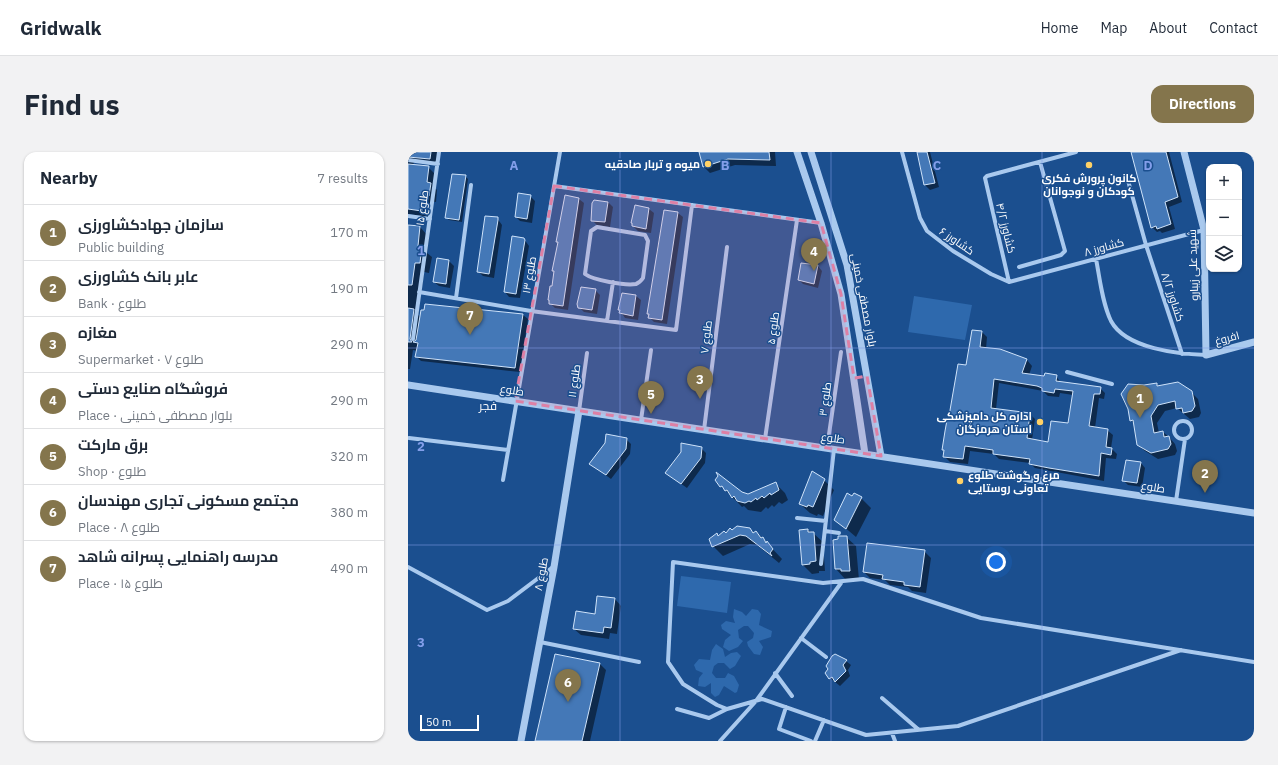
<!DOCTYPE html>
<html lang="en">
<head>
<meta charset="utf-8">
<style>
  body { margin:0; font-family:"IBM Plex Sans",Cairo,sans-serif; background:#f2f2f3; color:#1f2937 }
  .controls { position:absolute; right:12px; top:12px; display:grid; overflow:hidden; border-radius:8px; box-shadow:0 1px 3px #0004 }
  .controls button { width:36px; height:36px; display:grid; place-items:center; padding:0; border:0; border-bottom:1px solid #e0e1e3; background:#fff; color:#1f2937; font:20px sans-serif }
  .scale { position:absolute; left:12px; bottom:10px; width:59px; box-sizing:border-box; padding-left:4px; border:2px solid #fff; border-top:0; font-size:11px; line-height:14px; white-space:nowrap; color:#fff; -webkit-text-stroke:3px #1b4f8f; paint-order:stroke }
  .you { position:absolute; left:588px; top:410px; width:14px; height:14px; margin:-10px; border:3px solid #fff; border-radius:50%; background:#1a73e8; box-shadow:0 0 0 6px #1a73e833 }
  .badge { display:grid; place-items:center; width:26px; height:26px; border-radius:50%; background:#84754c; color:#fff; font-size:13px; font-weight:700 }
  .pin { position:absolute; translate:-50% -33px; filter:drop-shadow(0 1px 2px #0008) }
  .pin::after { content:''; position:absolute; top:21px; width:14px; height:12px; background:inherit; clip-path:polygon(0 0,100% 0,50% 100%) }
  .list { margin:0; padding:0; list-style:none }
  h2 { display:flex; justify-content:space-between; align-items:center; height:52px; margin:0; padding:0 16px; font-size:17px }
  h2 small { font-size:13px; font-weight:400; color:#747a83 }
  .list li { display:grid; grid-template-columns:26px 1fr auto; gap:12px; align-items:center; box-sizing:border-box; height:56px; padding:0 16px; border-top:1px solid #e0e1e3 }
  .list b { display:block; font-size:15px; white-space:nowrap }
  .list p { margin:0; font-size:13px; white-space:nowrap; color:#747a83 }
  .list em { font-size:13px; font-style:normal; color:#747a83 }
  .icon { flex:none; width:22px; height:22px; fill:none; stroke:currentColor; stroke-width:2; stroke-linecap:round; stroke-linejoin:round }
  .map { position:relative; flex:none; width:846px; height:589px; overflow:hidden; border-radius:12px }
  header { display:flex; align-items:center; gap:24px; box-sizing:border-box; height:56px; padding:0 20px; background:#fff; border-bottom:1px solid #e0e1e3 }
  header strong { font-size:19px }
  nav { display:flex; gap:22px; margin-inline-start:auto; font-size:14px }
  .intro { display:flex; align-items:center; justify-content:space-between; box-sizing:border-box; height:96px; padding:0 24px }
  h1 { margin:0; font-size:28px }
  .button { padding:10px 18px; border-radius:12px; background:#84754c; color:#fff; font-size:14px; font-weight:700 }
  main { display:flex; gap:24px; padding:0 24px }
  aside { flex:1; background:#fff; border-radius:12px; box-shadow:0 1px 3px #0004 }
  .map>svg:first-child { display:block }
  .green { fill:#2e69ad }
  .shadow { fill:#0007; fill-rule:evenodd }
  .building { fill:#4478b7; stroke:#cfe3fa; fill-rule:evenodd }
  .lines { fill:none; stroke-linecap:round; stroke-linejoin:round }
  .minor { stroke:#a9c9ee; stroke-width:4 }
  .tertiary { stroke:#a9c9ee; stroke-width:7 }
  .marked { fill:#dd80a5; fill-opacity:0.2; stroke:#dd80a5; stroke-width:3; stroke-dasharray:8 5; stroke-linejoin:round }
  .grid { fill:none; stroke:#839eea; stroke-width:1; stroke-opacity:0.55 }
  .poi-dot { fill:#ffd166; stroke:#1b4f8f; stroke-width:1.5 }
  .labels { text-anchor:middle; stroke-width:3; stroke-linejoin:round; paint-order:stroke }
  .poi-label { font-size:11px; font-weight:bold; fill:#fff; stroke:#1b4f8f; text-anchor:end }
  .street-label { font-size:11px; fill:#fff; stroke:#1b4f8f }
  .neighbourhood-label { font-size:12px; fill:#fff; stroke:#1b4f8f }
  .grid-label { font-size:13px; text-anchor:middle; font-weight:bold; fill:#839eea; stroke:#1b4f8f; stroke-width:3; stroke-linejoin:round; paint-order:stroke }
</style>
</head>
<body>
<header>
<strong>Gridwalk</strong>
<nav><a>Home</a><a>Map</a><a>About</a><a>Contact</a></nav>
</header>
<div class="intro"><h1>Find us</h1><a class="button">Directions</a></div>
<main>
<aside>
<h2>Nearby<small>7 results</small></h2>
<ul class="list">
<li><span class="badge">1</span><div><b>سازمان جهادکشاورزی</b><p>Public building</p></div><em>170 m</em></li>
<li><span class="badge">2</span><div><b>عابر بانک کشاورزی</b><p>Bank · طلوع</p></div><em>190 m</em></li>
<li><span class="badge">3</span><div><b>مغازه</b><p>Supermarket · طلوع ۷</p></div><em>290 m</em></li>
<li><span class="badge">4</span><div><b>فروشگاه صنایع دستی</b><p>Place · بلوار مصطفی خمینی</p></div><em>290 m</em></li>
<li><span class="badge">5</span><div><b>برق مارکت</b><p>Shop · طلوع</p></div><em>320 m</em></li>
<li><span class="badge">6</span><div><b>مجتمع مسکونی تجاری مهندسان</b><p>Place · طلوع ۸</p></div><em>380 m</em></li>
<li><span class="badge">7</span><div><b>مدرسه راهنمایی پسرانه شاهد</b><p>Place · طلوع ۱۵</p></div><em>490 m</em></li>
</ul>
</aside>
<div class="map">
<svg width="846" height="589" viewBox="0 0 846 589">
  <rect width="100%" height="100%" fill="#1b4f8f"/>
  <!-- green -->
  <path class="green" d="M506,144L564,153L557,188L500,180Z
    M273,424L323,430L319,461L269,454Z
    M326,457L334,460L338,464L344,457L350,458L353,462L351,473L364,479L363,485L351,489L355,495L352,503L346,502L340,494L339,490L345,486L346,481L340,474H336L330,478L331,486L335,489L330,495L321,499L315,495L317,488L323,483L314,477L313,473L318,469L327,471L325,465Z
    M308,492L315,497L317,505L323,501L329,500L333,504L327,514L322,517L316,511H310L306,514L304,521L308,526H317L320,521L326,524L331,533L329,540L327,541L316,534L311,543L307,545L303,541V531L297,535L290,534L291,526L295,521L288,518L286,513L291,507L302,508L304,498Z"/>
  <!-- shadow -->
  <path class="shadow" d="M0,0H30L28,13L7,10L4,13L20,15L27,22L25,34L29,38L28,50L23,49L21,65L0,62Z
    M292,0H367L368,14L327,13L302,21L296,15Z
    M510,0H522L531,35L522,38L517,33Z
    M724,0H761L774,50L761,55L767,77L754,81L752,79L749,80L744,75Z
    M57,24L60,27L54,70L41,68L38,65Z
    M122,44L127,49L124,71L112,69L108,65Z
    M157,44L171,47L176,51L160,158L147,156L142,151Z
    M200,50L205,55L202,75L189,73L184,68Z
    M241,57L246,61L243,81L230,79L225,74Z
    M256,59L270,61L275,65L259,172L246,170L241,165L250,105L248,103Z
    M89,66L94,73L86,126L75,124L70,119Z
    M0,74L12,75L21,85L19,101L24,105L21,121L16,120L10,163L13,165L18,153L115,163L120,167L112,220L13,209L9,205L10,199L5,198L2,217H0Z
    M116,87L121,94L112,146L101,145L97,140Z
    M30,108L41,109L46,114L42,136L31,134L26,130Z
    M410,114L414,119L410,136L395,132L391,128Z
    M187,138L192,143L189,162L176,160L171,155Z
    M228,144L233,148L230,168L217,166L211,157Z
    M564,179L574,180L579,185L578,197L592,198L619,208L624,214L621,223L637,225L648,224L653,231L692,236L697,241L696,247L691,246L687,276L699,278L705,283L703,296L709,302L708,307L698,306L696,329L627,316L622,311L591,307L586,302L562,299L560,312L542,310L536,304L541,269L559,214ZM591,231L635,239L640,244L651,245L652,241L665,243L661,272L641,291L624,288L627,267L622,262L588,257Z
    M748,232L751,234L783,240L790,247L793,261L791,265L782,267L769,256L757,259L749,271L751,281L755,280L761,285L767,292L769,299L767,303L750,307L737,299L730,293L727,272L723,268L736,234Z
    M218,287L223,292L222,302L203,327L183,312L198,291Z
    M293,296L298,301L297,311L279,336L258,321Z
    M733,311L737,316L734,335L720,333L715,328Z
    M308,328L340,343L367,331L377,341L380,348L374,352L371,350L366,355L364,353L360,357L358,355L353,360L340,358L336,354L334,355Z
    M416,328L426,338L415,364L410,362L409,364L402,361L392,352Z
    M445,345L453,346L463,356L448,385L428,368Z
    M334,375L342,377L346,381L348,380L359,391L374,407L371,411L349,393L342,392L315,404L305,394L311,385Z
    M400,378L405,381L415,390L417,419H411V421L404,422L394,412Z
    M438,385L448,394L451,428L437,427L428,417Z
    M516,399L523,406L518,441L504,439L500,435L482,433L477,428L462,426L456,420Z
    M207,447L213,454L209,482L202,481L201,487L173,483L166,477Z
    M148,504L192,512L198,518L182,589H128Z
    M438,509L443,513L440,518L442,524L432,534L422,526L421,517Z"/>
  <!-- building -->
  <path class="building" d="M0,0H23L22,7L0,5Z
    M291,0H361L362,8L320,7L295,15Z
    M509,0H519L527,31L516,33Z
    M723,0H758L770,45L757,50L763,72L749,77L748,74L743,76Z
    M0,12L21,14L19,30L23,31L21,44L17,43L14,59L0,57Z
    M44,22L58,23L51,68L37,66Z
    M110,41L123,43L119,67L107,65Z
    M157,43L171,46L155,154L141,152V148H140L142,134H144L146,119H144L150,90H148Z
    M186,48L200,50L197,70L183,69L184,51Z
    M227,53L241,56L238,77L224,74V71H223Z
    M256,58L270,60L254,168L240,166L241,162H239Z
    M77,64L90,65V68L81,122L69,120Z
    M0,73L12,74L10,94H14L12,111H7L4,133H0Z
    M104,84L116,86L117,88L108,142L96,140Z
    M29,106L41,108L38,132L25,130Z
    M393,111L410,113L406,132L390,128Z
    M173,135L188,137L184,158L170,156L169,152Z
    M214,141L228,143L225,164L211,161L212,158H210Z
    M17,152L115,162L107,216L7,205L10,191L5,190L8,188L13,158H16Z
    M0,156L6,157L2,187L4,190H0Z
    M564,178L574,179L572,195L592,197L619,207L614,221L636,224L637,221L649,223L648,229L693,235L692,242H686L681,274L700,277L698,295L704,296L703,303L693,301L691,324L641,316L621,312L622,307L585,302V298L557,294L555,307L535,305L536,298H534L537,279L539,268H540L541,264L550,212L558,213ZM586,227L629,234L634,236V239L646,241L647,237L665,239L660,271L643,269L640,290L619,286L622,261L583,256Z
    M770,230L784,239L787,254L784,259L775,261L774,256L768,257L767,249L750,253L743,264L746,281L755,279L756,285L761,284L763,292L760,297L743,301L729,293L725,268L722,269L720,257L713,242L720,232L736,233L749,231V234Z
    M198,282L219,286L218,297L198,323L181,312L197,291Z
    M273,291L294,295L293,306L273,332L257,321L273,300Z
    M718,308L733,310L729,331L714,329Z
    M404,319L417,327L405,355L400,353L399,355L391,352Z
    M308,320L334,340L340,342L368,330L371,338L363,343L362,341L356,346L354,344L349,348L348,346L343,350L341,349L337,351L329,349L326,344L324,346L319,338L317,339L314,334L312,335L307,328L310,324Z
    M439,341L444,344L446,341L454,345L438,377L426,368Z
    M329,374L342,376L345,381L348,379L353,386L355,385L358,391L359,389L365,397L362,401L364,404L338,384L332,383L304,395L301,387L309,381L310,384L316,379L318,381L322,376L324,378Z
    M400,377V380H406L408,409L402,410V412L394,413L391,378Z
    M430,384H439L442,419H433V417H427L425,388L430,387Z
    M459,391L517,398L512,435L496,433V430L474,427L475,423L455,420Z
    M189,444L207,446L203,476L196,475L195,481L165,477L168,459L187,462Z
    M147,502L192,511L174,589H127Z
    M427,502L439,508L435,513L438,519L427,530L424,525L421,527L417,521L420,517L418,514L424,504Z"/>
  <g class="lines">
    <!-- minor -->
    <path class="minor" d="M494,0L512,66L519,79L545,99L583,122L601,130L796,78
      M844,0L846,6
      M0,8L30,12
      M719,25L738,93L774,202
      M146,34L413,71
      M0,64L22,67
      M189,75L237,83L240,89L235,126C233,129 231,131 228,132C217,134 185,128 177,122L183,79Z
      M688,107C692,127 694,150 703,169C718,197 771,202 798,203
      M611,115L653,103L657,99L632,10
      M601,130L577,26L579,24L668,0
      M11,140L123,159L268,178L284,53
      M48,146L63,33
      M199,169L205,130
      M5,187L31,0
      M659,220L704,232
      M171,259L179,201
      M233,268L243,198
      M766 278a9 9 0 1 1 18 0a9 9 0 1 1-18 0Z
      M296,278L319,95
      M1,286L100,298
      M357,287L389,68
      M419,296L433,200
      M95,328L152,0
      M768,349L777,287
      M389,366L418,369
      M417,379L431,381
      M413,412L426,297
      M0,415L79,458L100,449L145,415
      M393,486L418,505
      M132,490L231,510
      M773,498L550,574L458,583L354,547L319,557L309,553L275,532L260,510L265,410L415,431L455,427L573,466L846,510
      M367,521L384,544
      M474,546L511,578
      M378,555L371,577L403,589
      M269,557L301,566L319,557
      M484,581L487,589
      M312,589L348,549L433,431
      M407,589L416,568"/>
    <!-- tertiary -->
    <path class="tertiary" d="M389,0L413,71L433,142L457,302
      M403,0L439,113L473,304
      M776,0L796,78L798,203L846,190
      M0,233L846,361
      M113,589L146,415L171,259"/>
  </g>
  <!-- marked area -->
  <path class="marked" d="M146,34L413,71L433,142L446,226L459,224L473,304L107,249Z"/>
  <!-- grid -->
  <path class="grid" d="M212,0V589M423,0V589M634,0V589M0,196H846M0,393H846"/>
  <!-- markers -->
  <g class="poi-dot">
    <circle cx="300" cy="12" r="4"/>
    <circle cx="681" cy="13" r="4"/>
    <circle cx="632" cy="270" r="4"/>
    <circle cx="552" cy="329" r="4"/>
  </g>
  <g class="labels">
    <!-- poi labels -->
    <g class="poi-label">
      <text x="292" y="16">میوه و تربار صادقیه</text>
      <text x="681" y="30" text-anchor="middle">کانون پرورش فکری<tspan x="681" dy="13">کودکان و نوجوانان</tspan></text>
      <text x="624" y="268">اداره کل دامپزشکی<tspan x="624" dy="13">استان هرمزگان</tspan></text>
      <text x="560" y="327" text-anchor="start">مرغ و گوشت طلوع<tspan x="560" dy="13">تعاونی روستایی</tspan></text>
    </g>
    <!-- street labels -->
    <g class="street-label">
      <text transform="translate(14 56) rotate(-82)" y="4">طلوع ۱۵</text>
      <text transform="translate(598 76) rotate(76)" y="4">کشاورز ۴/۲</text>
      <text transform="translate(549 89) rotate(34)" y="4">کشاورز ۶</text>
      <text transform="translate(696 95) rotate(-15)" y="4">کشاورز ۸</text>
      <text transform="translate(785 113) rotate(-92)" y="4">شهید علی زیبارو</text>
      <text transform="translate(121 123) rotate(-80)" y="4">طلوع ۱۳</text>
      <text transform="translate(765 145) rotate(72)" y="4">کشاورز ۸/۲</text>
      <text transform="translate(456 148) rotate(79)" y="4">بلوار مصطفی خمینی</text>
      <text transform="translate(365 176) rotate(-82)" y="4">طلوع ۵</text>
      <text transform="translate(298 185) rotate(-83)" y="4">طلوع ۷</text>
      <text transform="translate(819 186) rotate(-15)" y="4">افروغ</text>
      <text transform="translate(166 229) rotate(-82)" y="4">طلوع ۱۱</text>
      <text transform="translate(104 238) rotate(9)" y="4">طلوع</text>
      <text transform="translate(417 247) rotate(-82)" y="4">طلوع ۳</text>
      <text transform="translate(425 286) rotate(8)" y="4">طلوع</text>
      <text transform="translate(745 335) rotate(9)" y="4">طلوع</text>
      <text transform="translate(133 422) rotate(-79)" y="4">طلوع ۸</text>
    </g>
    <!-- neighbourhood labels -->
    <g class="neighbourhood-label">
      <text x="80" y="258">فجر</text>
    </g>
  </g>
  <g class="grid-label">
    <text x="106" y="18">A</text>
    <text x="317" y="18">B</text>
    <text x="529" y="18">C</text>
    <text x="740" y="18">D</text>
    <text x="13" y="103">1</text>
    <text x="13" y="299">2</text>
    <text x="13" y="495">3</text>
  </g>
</svg>
<div class="controls">
<button>+</button>
<button>−</button>
<button><svg class="icon" aria-label="layers" viewBox="0 0 24 24"><path d="M12 4l9 5-9 5-9-5zM3 14l9 5 9-5"/></svg></button>
</div>
<div class="scale">50 m</div>
<div class="you"></div>
<div class="pin badge" style="left:732px;top:266px">1</div>
<div class="pin badge" style="left:797px;top:341px">2</div>
<div class="pin badge" style="left:292px;top:247px">3</div>
<div class="pin badge" style="left:406px;top:119px">4</div>
<div class="pin badge" style="left:243px;top:262px">5</div>
<div class="pin badge" style="left:160px;top:550px">6</div>
<div class="pin badge" style="left:62px;top:183px">7</div>
</div>
</main>
</body>
</html>
